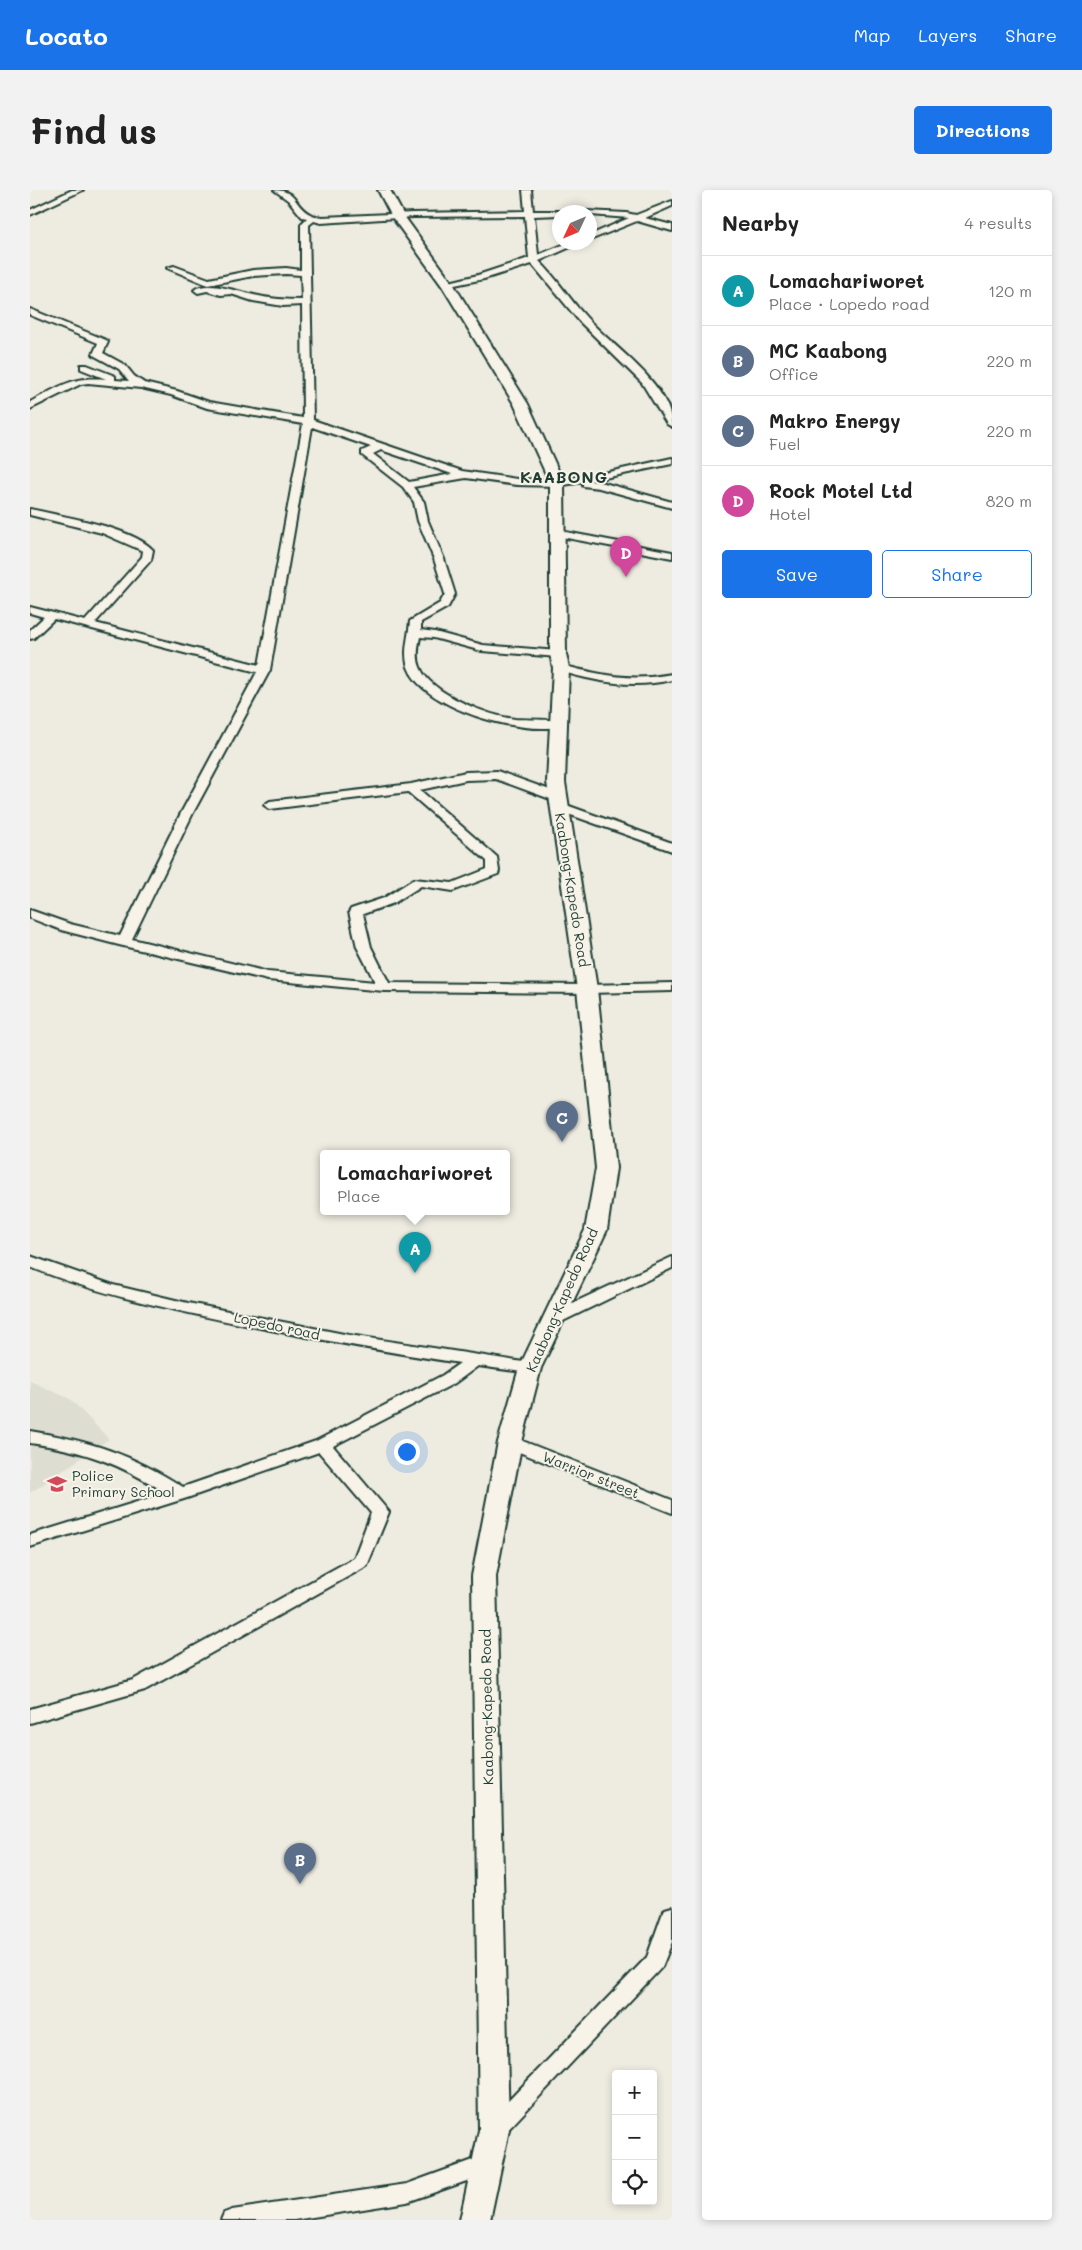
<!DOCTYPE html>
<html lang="en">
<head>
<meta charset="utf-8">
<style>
  body { margin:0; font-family:Mali,sans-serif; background:#f2f2f2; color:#222 }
  .controls { position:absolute; right:15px; bottom:15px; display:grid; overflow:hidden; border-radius:5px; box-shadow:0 2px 8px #0003 }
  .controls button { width:45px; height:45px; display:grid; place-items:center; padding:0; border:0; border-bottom:1px solid #e0e0e0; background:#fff; color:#222; font:25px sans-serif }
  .compass { position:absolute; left:522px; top:15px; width:45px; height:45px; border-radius:50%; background:#fff; box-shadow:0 2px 8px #0003; rotate:226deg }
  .you { position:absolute; left:376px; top:1261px; width:18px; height:18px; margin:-12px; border:4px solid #fff; border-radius:50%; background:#1a73e8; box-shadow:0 0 0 8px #1a73e833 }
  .badge { display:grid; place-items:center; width:32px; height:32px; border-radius:50%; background:#1a73e8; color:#fff; font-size:16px; font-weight:700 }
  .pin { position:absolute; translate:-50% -41px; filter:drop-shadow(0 1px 2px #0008) }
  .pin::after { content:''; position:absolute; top:26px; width:18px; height:15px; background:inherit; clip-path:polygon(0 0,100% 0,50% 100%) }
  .popup { position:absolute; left:290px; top:960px; width:190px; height:65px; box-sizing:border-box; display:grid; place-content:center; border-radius:5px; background:#fff; filter:drop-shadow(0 1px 4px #0005); font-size:16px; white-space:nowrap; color:#767676 }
  .popup b { font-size:19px; color:#222 }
  .popup::after { content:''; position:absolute; left:50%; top:100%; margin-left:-10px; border:10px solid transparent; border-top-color:#fff }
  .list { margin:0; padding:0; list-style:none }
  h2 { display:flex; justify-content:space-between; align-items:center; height:65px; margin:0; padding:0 20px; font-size:21px }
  h2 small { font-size:16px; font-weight:400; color:#767676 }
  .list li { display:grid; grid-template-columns:32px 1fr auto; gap:15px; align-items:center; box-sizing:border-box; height:70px; padding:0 20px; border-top:1px solid #e0e0e0 }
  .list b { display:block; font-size:19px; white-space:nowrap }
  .list p { margin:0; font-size:16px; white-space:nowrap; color:#767676 }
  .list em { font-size:16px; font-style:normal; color:#767676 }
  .actions { display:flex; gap:10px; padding:15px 20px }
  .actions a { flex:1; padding:11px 0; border:1px solid #1a73e8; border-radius:5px; text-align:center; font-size:18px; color:#1a73e8 }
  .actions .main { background:#1a73e8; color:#fff }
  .icon { flex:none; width:28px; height:28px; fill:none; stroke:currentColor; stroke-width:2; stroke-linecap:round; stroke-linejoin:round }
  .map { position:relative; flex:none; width:642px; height:2030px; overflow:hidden; border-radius:5px }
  header { display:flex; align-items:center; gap:30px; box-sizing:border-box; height:70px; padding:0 25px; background:#1a73e8; color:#fff }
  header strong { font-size:24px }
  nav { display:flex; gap:28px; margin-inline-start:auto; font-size:18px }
  .intro { display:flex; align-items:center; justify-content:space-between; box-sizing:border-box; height:120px; padding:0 30px }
  h1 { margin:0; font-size:35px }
  .button { padding:12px 22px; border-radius:5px; background:#1a73e8; color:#fff; font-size:18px; font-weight:700 }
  main { display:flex; gap:30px; padding:0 30px }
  aside { flex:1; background:#fff; border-radius:5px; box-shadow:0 2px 8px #0003 }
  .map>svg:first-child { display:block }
  .built { fill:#ddddd2 }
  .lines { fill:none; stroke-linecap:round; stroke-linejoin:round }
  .street-casing { stroke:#1f3d34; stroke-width:4 }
  .secondary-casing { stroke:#1f3d34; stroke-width:4 }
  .street { fill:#f7f3e8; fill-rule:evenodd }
  .secondary { fill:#f7f3e8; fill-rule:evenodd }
  .labels { text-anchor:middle; stroke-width:4; stroke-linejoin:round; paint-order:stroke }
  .street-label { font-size:14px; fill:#1f3d34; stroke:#f7f3e8 }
  .poi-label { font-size:14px; fill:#1f3d34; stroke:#f7f3e8; text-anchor:start }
  .far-district-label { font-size:16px; font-weight:bold; letter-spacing:1px; fill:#1f3d34; stroke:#f7f3e8 }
</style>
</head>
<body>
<header>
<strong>Locato</strong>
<nav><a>Map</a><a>Layers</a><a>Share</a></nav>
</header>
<div class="intro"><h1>Find us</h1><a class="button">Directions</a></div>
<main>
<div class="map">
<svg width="642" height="2030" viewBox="0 0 642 2030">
  <rect width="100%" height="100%" fill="#eeece1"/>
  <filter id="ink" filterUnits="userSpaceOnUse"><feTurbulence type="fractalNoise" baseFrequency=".02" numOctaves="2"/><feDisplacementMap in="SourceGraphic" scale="10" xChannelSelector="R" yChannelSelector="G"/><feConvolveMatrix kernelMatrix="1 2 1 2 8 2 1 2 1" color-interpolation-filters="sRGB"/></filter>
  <g filter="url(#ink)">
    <!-- built -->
    <path class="built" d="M0,1191L40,1209L79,1249L0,1303Z"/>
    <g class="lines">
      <defs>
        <path id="street" d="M42,0H53L0,25V20Z
          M244,0C267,0 264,16 280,24C283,26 288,26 292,27L383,23L495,21L493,0H501L503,21H533L530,22V25L504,26L508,65L540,52H552L509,71C527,88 539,109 556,127C582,157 642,194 642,237L637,234L612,193L550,132L502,74L454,89L415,97V93L448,85L499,68L495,26L383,27L291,33L284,31L279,35L283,230L432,281L487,289L527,290L574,283L642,268V274L560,291L574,293L642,312V318L569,298L553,296V292L527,296L487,295L436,288L383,297L394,312L398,331L414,369L425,404L418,417L391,432V440L405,442L453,455L528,461L534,464L528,467L452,461L404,448L390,447C388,456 386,468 390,477C400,504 459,526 485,529C496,530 528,528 534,534L532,536C493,546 393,519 378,477C373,462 379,446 380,431L410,413L415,404L404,369L388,331L384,312L373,297L332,265V261L341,257L282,237L240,480L163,623L102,749L238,782L345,792L327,757L319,722L321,719L354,708L384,689L422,693L457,679V671L378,602L240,619L234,615L240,611L381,594L436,582L467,581L531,604L533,607L527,611L523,610L466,589L436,590L390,600L467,667L469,681L468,684L423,701L391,696L364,713L333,724L341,757L359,793L557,795L642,793V801L557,803L354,801L238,790L89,755L31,740L0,728V720L40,734L90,746L151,623L227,482L24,429L4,448L0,449V440L14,427L0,423V417L55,431L112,367L113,361L72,343L0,325V319C31,326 102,337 123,360L121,370L65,433L229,475L273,234L177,218L141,205L111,198L58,193L51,194L0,219V212C29,197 41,186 76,189L51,179V175H57L85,186V190L99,191L89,179L65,166L63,164L68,153L0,125V119L76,150L78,152L73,163L95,175L104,186L114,193L147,201L179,212L273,228L272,115L253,116L223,111L201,104L191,105L177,101L168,103L164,100C176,90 209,102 224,105C240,109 256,110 272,110L271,85L256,84L223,86L178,95L137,78L144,76L179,89L223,80L256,78L271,80V34L277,28L272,27L259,11ZM351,260L422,284L379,292L343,264Z
          M642,11V16L615,28L642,35V41L607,31L560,50V45L599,28L560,25L557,21L596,23L606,25Z
          M525,340L642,362V368L521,345L520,343Z
          M531,475C571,485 600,492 642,484V490C602,499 566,492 527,480L525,478L527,476Z
          M528,612L642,653V661L524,619L522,616L524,613Z
          M0,1066L83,1095L158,1113L319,1145L500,1173L506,1174L508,1178L506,1182L500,1183L448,1176L425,1193L303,1256L359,1322L337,1376L115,1500L0,1533V1519L103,1490L324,1368L341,1323L289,1262L157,1308L0,1357V1345L136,1303C89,1273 55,1261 0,1253V1241C61,1251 101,1264 153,1297L286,1251L413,1185L430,1173C355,1162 280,1148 205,1133C136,1118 66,1104 0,1077Z
          M642,1067V1078L529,1133H517L515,1129L517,1125Z
          M480,1246L642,1310V1323L474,1256L472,1252L474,1248Z
          M642,1717V1752L632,1777L473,1945L465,1948L457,1945L454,1939L457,1933L617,1767L632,1725L635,1719Z
          M457,1965L465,1967L468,1974L465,1981L377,2012L264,2030H191L194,2023L202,2020L377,1994Z"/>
        <path id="secondary" d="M348,0H360L374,26L424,95L498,214L534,293L536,464L539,478L535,592L567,799L586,978L577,1040L511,1178L492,1252L466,1386L479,1940L460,2030H430L449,1940L442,1386L468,1252L489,1178L555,1040L566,978L547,799L517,592L523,478L520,464V293L484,214L412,96L362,27Z"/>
      </defs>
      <!-- street casing -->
      <use href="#street" class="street-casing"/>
      <!-- secondary casing -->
      <use href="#secondary" class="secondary-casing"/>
      <!-- street -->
      <use href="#street" class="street"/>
      <!-- secondary -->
      <use href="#secondary" class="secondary"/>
    </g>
  </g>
  <!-- icons -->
  <defs>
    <symbol id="school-bare" viewBox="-9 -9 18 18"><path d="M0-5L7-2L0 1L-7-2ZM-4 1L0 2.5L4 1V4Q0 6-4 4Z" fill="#d1495b" stroke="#f7f3e8" stroke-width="2.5" paint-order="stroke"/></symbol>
  </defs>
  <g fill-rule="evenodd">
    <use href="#school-bare" x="13" y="1280" width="28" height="28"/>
  </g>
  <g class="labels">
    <!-- street labels -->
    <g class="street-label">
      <text transform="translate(542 700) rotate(81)" y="5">Kaabong-Kapedo Road</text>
      <text transform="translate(532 1110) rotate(-66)" y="5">Kaabong-Kapedo Road</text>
      <text transform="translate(247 1136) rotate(12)" y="5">Lopedo road</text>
      <text transform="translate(561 1285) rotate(22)" y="5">Warrior street</text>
      <text transform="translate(457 1517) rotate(-91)" y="5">Kaabong-Kapedo Road</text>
    </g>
    <!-- poi labels -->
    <g class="poi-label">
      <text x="42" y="1291">Police<tspan x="42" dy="16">Primary School</tspan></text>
    </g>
    <!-- far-district labels -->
    <g class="far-district-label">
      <text x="534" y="293">KAABONG</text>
    </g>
  </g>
</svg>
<div class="controls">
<button>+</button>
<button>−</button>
<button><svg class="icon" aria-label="locate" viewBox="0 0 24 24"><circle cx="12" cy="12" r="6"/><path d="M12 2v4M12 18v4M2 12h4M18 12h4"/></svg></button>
</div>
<svg class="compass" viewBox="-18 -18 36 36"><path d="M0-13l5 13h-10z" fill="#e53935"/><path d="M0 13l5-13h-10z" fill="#767676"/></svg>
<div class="you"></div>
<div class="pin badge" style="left:385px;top:1083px;background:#0f9aa8">A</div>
<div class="popup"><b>Lomachariworet</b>Place</div>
<div class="pin badge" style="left:270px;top:1694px;background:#5c6f8a">B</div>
<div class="pin badge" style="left:532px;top:952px;background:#5c6f8a">C</div>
<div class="pin badge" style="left:596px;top:387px;background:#d1479c">D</div>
</div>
<aside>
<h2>Nearby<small>4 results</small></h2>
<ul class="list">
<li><span class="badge" style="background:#0f9aa8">A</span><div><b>Lomachariworet</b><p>Place · Lopedo road</p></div><em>120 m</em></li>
<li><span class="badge" style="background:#5c6f8a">B</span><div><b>MC Kaabong</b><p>Office</p></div><em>220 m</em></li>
<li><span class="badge" style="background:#5c6f8a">C</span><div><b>Makro Energy</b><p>Fuel</p></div><em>220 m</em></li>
<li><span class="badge" style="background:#d1479c">D</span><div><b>Rock Motel Ltd</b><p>Hotel</p></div><em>820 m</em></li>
</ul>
<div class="actions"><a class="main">Save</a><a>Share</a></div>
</aside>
</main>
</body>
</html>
